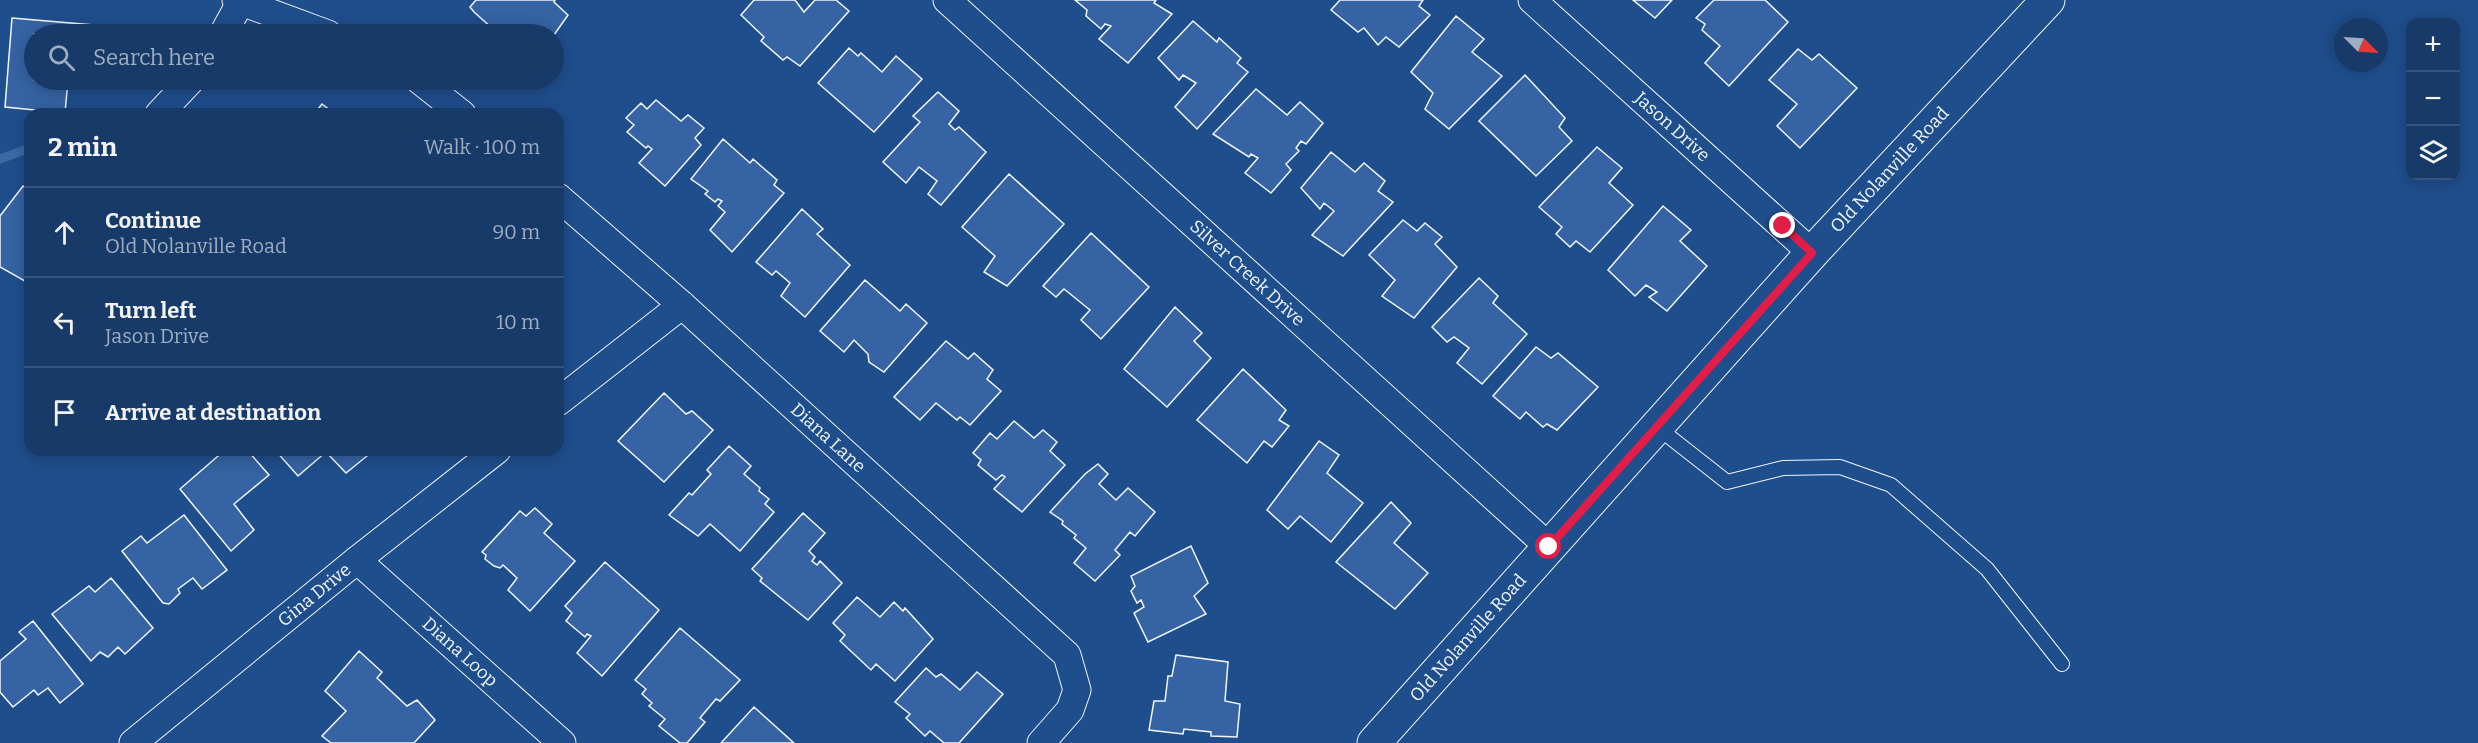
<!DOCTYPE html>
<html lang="en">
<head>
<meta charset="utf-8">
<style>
  body { margin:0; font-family:Bitter,serif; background:#244571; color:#f1f3f6 }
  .controls { position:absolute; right:18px; top:18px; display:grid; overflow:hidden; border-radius:12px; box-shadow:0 3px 15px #0003 }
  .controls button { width:54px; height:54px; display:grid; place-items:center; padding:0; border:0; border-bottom:2px solid #36547d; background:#173a69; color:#f1f3f6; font:30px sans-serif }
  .compass { position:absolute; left:2334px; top:18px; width:54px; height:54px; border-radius:50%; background:#173a69; box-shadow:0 3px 15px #0003; rotate:114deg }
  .stop { position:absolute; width:18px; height:18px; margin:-14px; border:4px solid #e11d48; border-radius:50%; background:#fff }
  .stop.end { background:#e11d48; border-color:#fff; box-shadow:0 2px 6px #0008 }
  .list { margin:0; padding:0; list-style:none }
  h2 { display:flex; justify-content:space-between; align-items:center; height:78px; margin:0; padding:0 24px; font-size:26px }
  h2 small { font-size:20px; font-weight:400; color:#9eadc0 }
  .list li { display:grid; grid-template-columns:39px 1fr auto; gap:18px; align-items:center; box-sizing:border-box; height:90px; padding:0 24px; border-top:2px solid #36547d }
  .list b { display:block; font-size:22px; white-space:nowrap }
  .list p { margin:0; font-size:20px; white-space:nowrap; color:#9eadc0 }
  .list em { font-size:20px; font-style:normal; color:#9eadc0 }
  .icon { flex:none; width:33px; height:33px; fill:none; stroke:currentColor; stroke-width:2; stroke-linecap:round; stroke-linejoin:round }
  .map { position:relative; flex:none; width:2478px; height:743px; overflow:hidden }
  .search { position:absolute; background:#173a69; box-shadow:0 3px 15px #0003; left:24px; top:24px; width:540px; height:66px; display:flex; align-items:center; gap:15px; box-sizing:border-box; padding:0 21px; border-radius:33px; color:#9eadc0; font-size:22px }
  .panel { position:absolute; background:#173a69; box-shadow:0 3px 15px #0003; left:24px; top:108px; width:540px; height:348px; border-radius:18px }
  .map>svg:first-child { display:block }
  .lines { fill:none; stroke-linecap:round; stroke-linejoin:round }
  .stream { stroke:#3b69a3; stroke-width:9 }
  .building { fill:#3563a3; stroke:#f2f6ff; stroke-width:1.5 }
  .service-casing { stroke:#f2f6ff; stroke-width:16 }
  .minor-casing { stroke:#f2f6ff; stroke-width:29 }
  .tertiary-casing { stroke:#f2f6ff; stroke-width:35 }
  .service { stroke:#1f4e8c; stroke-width:14 }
  .minor { stroke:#1f4e8c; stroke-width:27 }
  .tertiary { stroke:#1f4e8c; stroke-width:33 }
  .route { stroke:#e11d48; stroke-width:8 }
  .labels { text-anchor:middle; stroke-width:4.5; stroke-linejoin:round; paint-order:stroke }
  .street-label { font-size:18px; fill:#f2f6ff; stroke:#1f4e8c }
</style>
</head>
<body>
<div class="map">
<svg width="2478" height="743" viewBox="0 0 2478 743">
  <rect width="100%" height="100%" fill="#1f4e8c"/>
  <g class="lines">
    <!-- stream -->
    <path class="stream" d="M0,159L30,148"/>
  </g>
  <!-- building -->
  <path class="building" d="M476,0H555L554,2L568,15L554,35L537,34L528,28L519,34H506L495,27L493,29L474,12L470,7Z
    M754,0H795L804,12L815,0H836L849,11L800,66L787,57L783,60L761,41L764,37L741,15Z
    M1075,0H1156L1154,3L1172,14L1128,63L1099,39L1111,26L1105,24L1101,29L1086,16L1087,10Z
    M1340,0H1423L1419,6L1430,15L1399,47L1386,37L1378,45L1364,28L1358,32L1331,10Z
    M1633,0H1672L1655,18Z
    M1714,0H1765L1788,22L1729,86L1705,63L1720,46L1702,30L1705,24L1696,18Z
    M1456,16L1484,39L1472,52L1502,76L1449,129L1425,109L1433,93L1411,72Z
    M12,18L94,25V34H34V80H68L65,113L5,107Z
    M1193,21L1217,42L1219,38L1241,58L1237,63L1248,72L1197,129L1175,107L1196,83L1183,75L1179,80L1158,58Z
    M849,48L858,56L861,53L882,72L896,56L922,79L874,132L818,83Z
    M1798,49L1812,60L1819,54L1857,88L1800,148L1777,126L1797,104L1769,80Z
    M1525,75L1565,118L1559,127L1572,141L1536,176L1479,121Z
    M1256,89L1287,115L1300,102L1323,123L1306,144L1301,141L1296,148L1299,151L1286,164L1291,170L1271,193L1245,173L1258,158L1251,154L1249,157L1213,134Z
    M938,92L959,111L949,124L955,130L959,127L986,152L941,205L928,194L937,181L919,167L906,183L883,162L920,122L913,116Z
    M656,100L681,121L688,115L704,128L695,138L701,145L665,186L639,163L652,149L648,146L646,148L627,132L634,125L626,118L641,103L647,109Z
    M322,104L335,114H314Z
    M723,139L750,163L753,159L777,180L774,185L784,193L732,252L710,230L725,212L718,206L722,201L718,199L715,202L705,194L708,191L691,179Z
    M1597,147L1622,168L1609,183L1633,205L1590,252L1576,241L1570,247L1556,234L1562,227L1539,207Z
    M1331,152L1355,172L1364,163L1385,181L1378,191L1393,202L1343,256L1312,235L1334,211L1324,203L1320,209L1301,188Z
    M1009,174L1064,224L1007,286L984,272L995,256L962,227Z
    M23,186L30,191V284L0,267V216Z
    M1663,206L1691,230L1680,241L1707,266L1667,311L1649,297L1657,292L1646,285L1635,296L1608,270Z
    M802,209L823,229L817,234L850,265L805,317L781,296L790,283L776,271L772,275L756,262Z
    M1403,220L1417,231L1425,223L1442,237L1435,244L1457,267L1414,318L1382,296L1395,280L1369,255Z
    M1091,233L1149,287L1101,339L1081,320L1090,310L1064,289L1056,297L1043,286Z
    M1479,278L1498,296L1493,303L1527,334L1482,384L1457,363L1469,348L1454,337L1447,342L1432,327Z
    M865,280L900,311L906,304L927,323L884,372L869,362L868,354L854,340L844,352L820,331Z
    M1175,307L1202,333L1194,341L1211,358L1167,407L1124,369Z
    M946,341L968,359L974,353L993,370L987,379L1001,391L970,425L960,417L957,420L936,403L920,420L894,397Z
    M1536,347L1551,358L1558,353L1598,387L1557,430L1547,424L1543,427L1526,412L1520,419L1493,396Z
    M1243,369L1286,410L1279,420L1289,426L1272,447L1264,441L1247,463L1197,420Z
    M664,393L686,414L692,411L713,430L664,482L618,441Z
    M1014,421L1034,438L1043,430L1057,442L1050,451L1065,465L1022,512L994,489L1005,477L1002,475L996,480L978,465L981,460L973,453L990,433L997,439Z
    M1319,441L1339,455L1327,473L1363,503L1331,542L1300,516L1288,529L1267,510Z
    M729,446L751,466L744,474L760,488L759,491L769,499L765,504L774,512L740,551L710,524L698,536L669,515L689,493L692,495L711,474L707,470Z
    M225,450H247L269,475L234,504L254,530L231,551L180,489Z
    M275,450H362L367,456L346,473L326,452L298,476Z
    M1098,464L1108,474L1099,484L1116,500L1128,488L1155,512L1135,536L1130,532L1115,550L1120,555L1095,581L1074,563L1086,548L1074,538L1076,535L1062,524L1063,521L1050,512L1085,474Z
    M1391,502L1411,523L1394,543L1428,573L1395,609L1336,562Z
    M535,508L552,524L544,533L575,561L530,611L508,590L517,578L503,565L500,568L494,566L485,559L486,555L482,552L520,511L526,516Z
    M803,513L825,533L809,551L815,557L812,561L817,565L820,561L842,583L808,620L760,581L762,578L752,569Z
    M184,515L227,570L202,589L193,578L178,589L180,593L169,604L163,603L122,551L141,536L147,543Z
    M1191,546L1208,583L1194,596L1206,614L1148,642L1134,613L1144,607L1141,600L1137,603L1131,591L1135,586L1131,576Z
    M605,562L659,610L602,676L577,653L591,636L587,634L585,637L566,621L572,613L565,606Z
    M111,578L153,628L125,654L118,647L108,657L100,652L91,661L52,614L89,586L95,592Z
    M857,597L880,617L894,602L903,611L905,608L933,639L895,681L876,664L871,670L840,641L845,635L833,623Z
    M33,621L83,684L60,703L48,688L38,695L34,690L13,707L0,692V661L26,639L19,632Z
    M680,628L740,680L720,701L716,699L700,718L705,722L687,743H680L659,726L665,719L649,706L652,703L642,694L646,689L635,680Z
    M359,651L382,672L377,678L407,706L417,700L435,720L414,743H331L322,736L346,711L325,691Z
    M1176,655L1228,662L1225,701L1240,704L1237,737L1211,736V732L1184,729L1183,734L1149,730L1154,701H1165L1168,676H1172Z
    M926,668L936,677L941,674L960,690L977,672L1003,694L959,743H944L930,731L925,736L906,718L910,714L895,702Z
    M754,707L794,743H721Z"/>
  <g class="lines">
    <defs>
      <path id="service" d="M1657,427L1727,482L1783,468L1840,467L1891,485L1987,569L2062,664"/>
      <g id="minor">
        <path d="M236,0L328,34"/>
        <path id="s1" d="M947,0L1549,547"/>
        <path id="s2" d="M1532,0L1812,253"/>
        <path d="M223,34L240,3"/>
        <path d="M419,80L462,114"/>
        <path d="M159,114L191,80"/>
        <path id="s3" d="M558,197L682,305L1067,655L1077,690L1070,710L1041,743"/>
        <path d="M558,402L682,305"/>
        <path id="s4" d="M357,560L562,743"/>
        <path id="s5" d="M133,743L357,560L497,450"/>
      </g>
      <g id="tertiary">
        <path id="s6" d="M1374,743L1812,253L2048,0"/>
      </g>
    </defs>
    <!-- service casing -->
    <use href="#service" class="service-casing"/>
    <!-- minor casing -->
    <use href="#minor" class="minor-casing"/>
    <!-- tertiary casing -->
    <use href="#tertiary" class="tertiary-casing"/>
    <!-- service -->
    <use href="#service" class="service"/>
    <!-- minor -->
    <use href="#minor" class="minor"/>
    <!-- tertiary -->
    <use href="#tertiary" class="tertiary"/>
  </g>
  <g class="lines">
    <!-- route -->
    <path class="route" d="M1549,547L1812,253L1783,226"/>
  </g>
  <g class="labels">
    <!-- street labels -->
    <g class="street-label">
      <text dy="6" stroke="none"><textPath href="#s2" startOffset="189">Jason Drive</textPath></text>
      <text dy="6" stroke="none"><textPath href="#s6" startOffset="771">Old Nolanville Road</textPath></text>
      <text dy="6" stroke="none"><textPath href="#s1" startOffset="406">Silver Creek Drive</textPath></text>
      <text dy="6" stroke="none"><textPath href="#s3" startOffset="362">Diana Lane</textPath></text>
      <text dy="6" stroke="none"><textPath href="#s5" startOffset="234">Gina Drive</textPath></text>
      <text dy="6" stroke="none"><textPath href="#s6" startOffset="141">Old Nolanville Road</textPath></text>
      <text dy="6" stroke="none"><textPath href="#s4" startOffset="138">Diana Loop</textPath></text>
    </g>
  </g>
</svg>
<div class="controls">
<button>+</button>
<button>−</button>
<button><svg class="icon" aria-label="layers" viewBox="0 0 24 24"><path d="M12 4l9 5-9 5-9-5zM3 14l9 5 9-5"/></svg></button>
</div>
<svg class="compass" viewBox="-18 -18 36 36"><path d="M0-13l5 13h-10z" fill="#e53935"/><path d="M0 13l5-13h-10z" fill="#9eadc0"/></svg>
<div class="stop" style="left:1549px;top:547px"></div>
<div class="stop end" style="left:1783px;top:226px"></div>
<div class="search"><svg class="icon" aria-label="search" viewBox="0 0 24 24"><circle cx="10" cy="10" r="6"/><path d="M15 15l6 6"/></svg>Search here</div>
<section class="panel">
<h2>2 min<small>Walk · 100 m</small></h2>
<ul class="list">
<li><svg class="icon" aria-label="ahead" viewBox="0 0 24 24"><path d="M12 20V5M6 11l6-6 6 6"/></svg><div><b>Continue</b><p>Old Nolanville Road</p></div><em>90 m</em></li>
<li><svg class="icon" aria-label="left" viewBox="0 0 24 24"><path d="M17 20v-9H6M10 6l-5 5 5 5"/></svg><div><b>Turn left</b><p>Jason Drive</p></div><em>10 m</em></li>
<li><svg class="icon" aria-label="arrive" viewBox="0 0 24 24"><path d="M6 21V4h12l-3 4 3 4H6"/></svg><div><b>Arrive at destination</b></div></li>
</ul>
</section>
</div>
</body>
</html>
